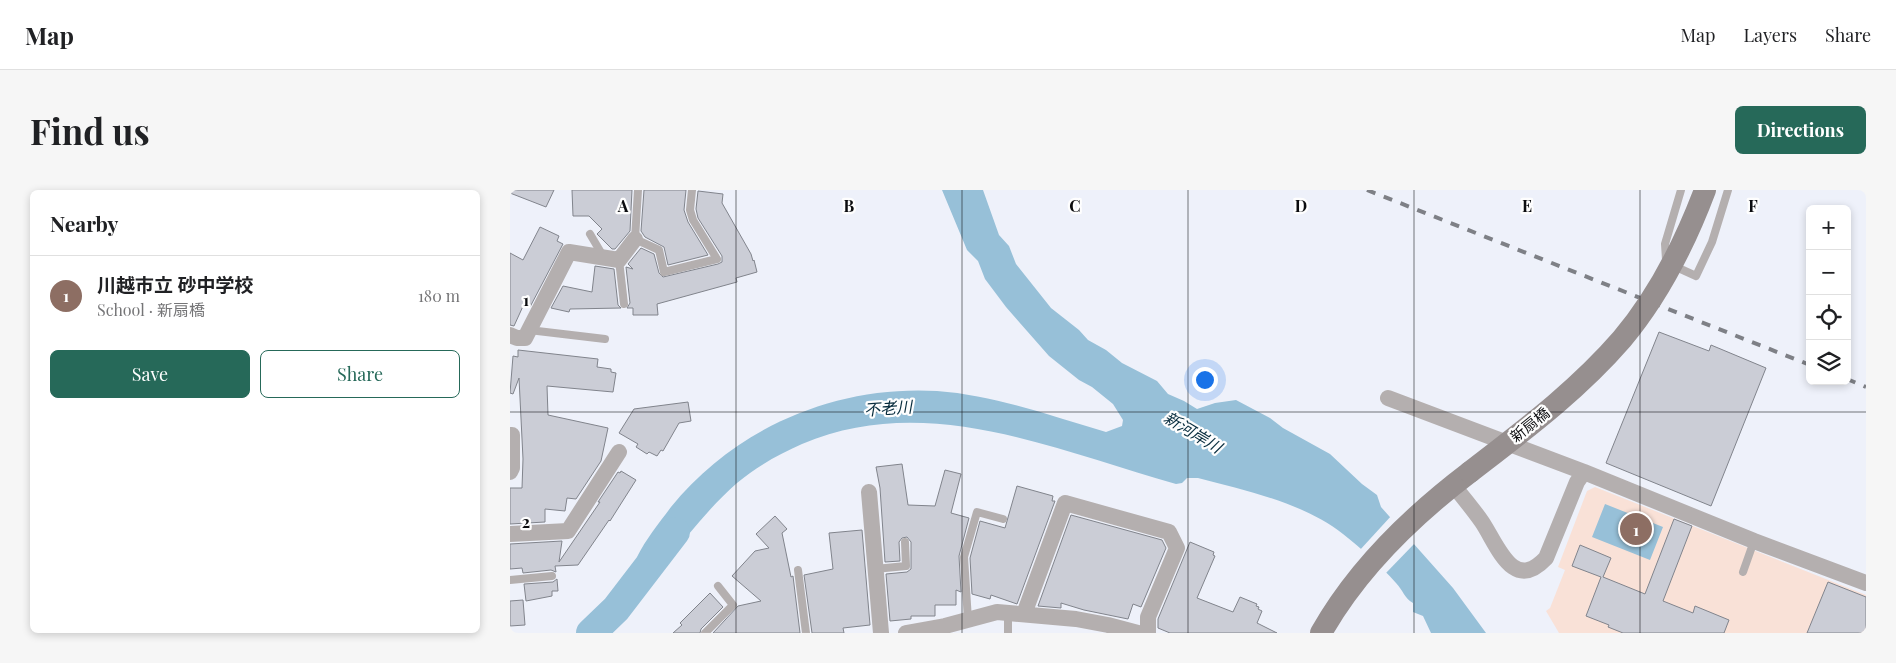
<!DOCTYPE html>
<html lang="en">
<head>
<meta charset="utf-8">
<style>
  body { margin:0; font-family:"Playfair Display","Noto Sans JP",serif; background:#f6f6f6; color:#202124 }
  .controls { position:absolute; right:15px; top:15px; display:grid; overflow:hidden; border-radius:8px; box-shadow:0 2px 8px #0003 }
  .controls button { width:45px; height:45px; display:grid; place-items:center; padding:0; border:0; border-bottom:1px solid #e0e0e0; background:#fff; color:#202124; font:25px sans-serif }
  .you { position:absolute; left:694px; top:189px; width:18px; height:18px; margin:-12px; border:4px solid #fff; border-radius:50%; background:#1a73e8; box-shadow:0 0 0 8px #1a73e833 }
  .badge { display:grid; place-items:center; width:32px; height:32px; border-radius:50%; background:#266959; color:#fff; font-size:16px; font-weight:700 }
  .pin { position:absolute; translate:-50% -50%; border:2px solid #fff; box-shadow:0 1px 5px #0006 }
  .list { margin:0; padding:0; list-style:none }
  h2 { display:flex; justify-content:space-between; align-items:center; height:65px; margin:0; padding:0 20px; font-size:21px }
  h2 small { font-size:16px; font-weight:400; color:#757577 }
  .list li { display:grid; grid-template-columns:32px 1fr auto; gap:15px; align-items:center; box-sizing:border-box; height:80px; padding:0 20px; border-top:1px solid #e0e0e0 }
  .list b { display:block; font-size:19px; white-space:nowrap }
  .list p { margin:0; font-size:16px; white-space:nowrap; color:#757577 }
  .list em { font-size:16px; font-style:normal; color:#757577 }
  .actions { display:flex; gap:10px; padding:15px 20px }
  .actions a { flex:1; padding:11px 0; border:1px solid #266959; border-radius:8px; text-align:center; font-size:18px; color:#266959 }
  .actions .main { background:#266959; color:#fff }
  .icon { flex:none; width:28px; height:28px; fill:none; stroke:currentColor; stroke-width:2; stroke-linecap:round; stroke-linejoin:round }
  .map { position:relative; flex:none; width:1356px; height:443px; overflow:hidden; border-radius:8px }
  header { display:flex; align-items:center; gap:30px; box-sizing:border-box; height:70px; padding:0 25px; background:#fff; border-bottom:1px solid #e0e0e0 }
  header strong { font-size:24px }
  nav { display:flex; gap:28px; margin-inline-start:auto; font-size:18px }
  .intro { display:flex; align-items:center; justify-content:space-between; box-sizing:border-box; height:120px; padding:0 30px }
  h1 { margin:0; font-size:35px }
  .button { padding:12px 22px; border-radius:8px; background:#266959; color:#fff; font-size:18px; font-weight:700 }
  main { display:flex; gap:30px; padding:0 30px }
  aside { flex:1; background:#fff; border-radius:8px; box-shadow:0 2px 8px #0003 }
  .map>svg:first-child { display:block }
  .education { fill:#f9e1d7 }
  .water { fill:#97c0d8 }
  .pier { fill:#eef1fa }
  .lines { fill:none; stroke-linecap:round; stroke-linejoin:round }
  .river { stroke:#97c0d8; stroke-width:30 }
  .building { fill:#cbcdd6; stroke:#81848c }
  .lane { stroke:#b4afaf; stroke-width:8 }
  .street { stroke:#b4afaf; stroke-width:16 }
  .secondary { stroke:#968f8f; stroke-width:22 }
  .rail { stroke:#7e8086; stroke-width:4; stroke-dasharray:9 9; stroke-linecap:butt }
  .secondary-bridge { stroke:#968f8f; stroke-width:22 }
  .grid { fill:none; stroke:#0b0c0f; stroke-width:1; stroke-opacity:0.55 }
  .labels { text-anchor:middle; stroke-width:4.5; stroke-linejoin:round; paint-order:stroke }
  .street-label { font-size:15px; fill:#0b0c0f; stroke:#fefefe }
  .water-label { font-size:16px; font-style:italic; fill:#082d3e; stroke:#fefefe }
  .grid-label { font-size:16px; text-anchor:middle; font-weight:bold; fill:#0b0c0f; stroke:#fefefe; stroke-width:4.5; stroke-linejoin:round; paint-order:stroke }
</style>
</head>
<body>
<header>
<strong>Map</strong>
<nav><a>Map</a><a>Layers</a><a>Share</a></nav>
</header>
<div class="intro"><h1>Find us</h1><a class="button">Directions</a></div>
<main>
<aside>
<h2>Nearby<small></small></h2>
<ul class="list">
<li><span class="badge" style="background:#8d6e63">1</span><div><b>川越市立 砂中学校</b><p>School · 新扇橋</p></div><em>180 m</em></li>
</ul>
<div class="actions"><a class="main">Save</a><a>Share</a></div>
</aside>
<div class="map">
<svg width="1356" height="443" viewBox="0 0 1356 443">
  <rect width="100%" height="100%" fill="#eef1fa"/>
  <!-- education -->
  <path class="education" d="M1085,297L1356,405V443H1049L1036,421L1040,418L1055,380L1048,377L1077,301Z"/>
  <!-- water -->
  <path class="water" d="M432,0H473L489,45L499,56L506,74L541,118L569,140L578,150L596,160L612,173L647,191L658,204L674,211L687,219L705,213L726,210L760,228L773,238L820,264L852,294L867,305L871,317L943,398L976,443H921L913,426L903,422V413C894,408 893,400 886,393C871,376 851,358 833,344C792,312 737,301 688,288H677L672,293L666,294C544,260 417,201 292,254C269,264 246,277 227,293C182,333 151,382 115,429L102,443H90L112,416L124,409L140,384L143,377L138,373L137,369L145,357L140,358L127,367C136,349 149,333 161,317C225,238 325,195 427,201C484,205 541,226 596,242L612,236L613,230L603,214L582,197L569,190L539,166L496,117L475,89L468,71L457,60Z
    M1095,314L1153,337L1140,370L1082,347Z"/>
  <!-- pier -->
  <path class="pier" d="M882,325L906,352L874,385L849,361Z"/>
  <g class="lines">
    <!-- river -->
    <path class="river" d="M81,443L106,419L165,342"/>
  </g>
  <!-- building -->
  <path class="building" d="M0,0H44L36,17L0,3Z
    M62,0H122L120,41L105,59H102L87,44L92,39L79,26H63Z
    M134,0H176L174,20L178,32L198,65L158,75L154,57L135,47L131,41Z
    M188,1L213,4L212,13L241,64L243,71L244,70L247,82L226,88L227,92L147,114L148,125H123V118H117L120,113L116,77L123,79L118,74L131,58L144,64L149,83L153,87L208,74L212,72V66L188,28L186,19Z
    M30,37L49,46L47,51L53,54L20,117L14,114L4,136L0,135V63L13,70Z
    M85,76L104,79L108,115L111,118L60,119L59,122L41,118L53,96L82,102Z
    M1149,142L1199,161L1201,155L1256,178L1201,316L1096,273Z
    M8,160L88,169L87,177L101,179V182L106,183L103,202L37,196L38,225L98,238L91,271L66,309L57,308L55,321L35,319V332L0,334V298H12L13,269L9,188L3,204L0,203L3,166L8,167Z
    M178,212L181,231L169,233L153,261L151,260L147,266L139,262L137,264L126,257L128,254L109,243L124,219Z
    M392,274L398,315L425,316L435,280L451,284L441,323L459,328L449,366L451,402L446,400V415H425V426H401V429L380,431L376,384L397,382L401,379V352L397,347L392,348L389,352L390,371L375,372L370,298L366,277Z
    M111,281L126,290L100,331L99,330L68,375L45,376L46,382L41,380L13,383L12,378L0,379V354L52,351L49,372L90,312H88L108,282L110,283Z
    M507,296L543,306L542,311H545L507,414L481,405L480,409L462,404L460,368L470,331L495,338Z
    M561,325L652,350L656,358L631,417L623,414L618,429L574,420L551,413V418L528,416Z
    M265,326L277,339L272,343L281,387L283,386L290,443H203L228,416L251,411L222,386L245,361L259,358L246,344Z
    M1164,329L1182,336L1153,411L1183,423L1185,416L1219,430L1214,443H1113L1098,437L1099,435L1076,426L1091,387L1062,376L1070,355L1101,368L1093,387L1135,404Z
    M352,340L360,435L333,438L334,443H302L294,385L323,379L319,343Z
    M680,352L704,362L703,365L705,366L687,408L723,422L730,407L747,414L746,416L749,417L748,419L752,421L747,433L767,443H660L648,438V429Z
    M47,389L48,401H42V406L16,411L14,394L43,392Z
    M1318,392L1356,407V443H1297Z
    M200,403L213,417L191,439L190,443H163L172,435L170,433Z
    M13,410L15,435L0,436V411Z"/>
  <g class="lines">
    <!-- lane -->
    <path class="lane" d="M128,0L125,49L149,60L154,82L207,69L183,30L180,20L182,0
      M80,44L93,66
      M109,70L114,114
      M1156,70L1155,54L1171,0
      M1164,76L1186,86L1202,52L1218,0
      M19,140L95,149
      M365,379L396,376L395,352
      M288,380L296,443
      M1233,382L1244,351
      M0,390L42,386
      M498,423V443
      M458,430L454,367L467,322L493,329
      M195,443L223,415L208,396"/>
    <!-- street -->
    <path class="street" d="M0,145L7,148H15L59,62L109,70L125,49
      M878,208L1074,282L1244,351L1356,393
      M0,245H2V278L0,282
      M943,295C953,307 963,319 972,332C988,356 1003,403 1036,368L1067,292L1074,282
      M359,302L371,443
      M0,344L58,341L109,262
      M514,424L555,313L659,342L667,358L638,427V443
      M396,443L435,436L487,422L566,429L598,435L628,443"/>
    <!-- secondary -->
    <path class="secondary" d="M811,443C847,379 902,326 960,282"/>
    <!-- rail -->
    <path class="rail" d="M857,0L1300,175
      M1337,189L1356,197"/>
    <!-- secondary-bridge -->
    <path class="secondary-bridge" d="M960,282C1013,241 1067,201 1112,149C1149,105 1175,53 1195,0"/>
  </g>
  <!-- grid -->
  <path class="grid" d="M226,0V443M452,0V443M678,0V443M904,0V443M1130,0V443M0,222H1356"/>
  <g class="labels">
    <!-- street labels -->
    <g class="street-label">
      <text transform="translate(1020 235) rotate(-39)" y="5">新扇橋</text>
    </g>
    <!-- water labels -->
    <g class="water-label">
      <text transform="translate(378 218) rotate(-4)" y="6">不老川</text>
      <text transform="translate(683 242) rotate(31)" y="6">新河岸川</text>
    </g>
  </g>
  <g class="grid-label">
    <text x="113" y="22">A</text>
    <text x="339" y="22">B</text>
    <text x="565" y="22">C</text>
    <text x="791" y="22">D</text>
    <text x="1017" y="22">E</text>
    <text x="1243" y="22">F</text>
    <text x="16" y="116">1</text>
    <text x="16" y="338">2</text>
  </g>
</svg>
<div class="controls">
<button>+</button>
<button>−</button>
<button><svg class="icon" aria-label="locate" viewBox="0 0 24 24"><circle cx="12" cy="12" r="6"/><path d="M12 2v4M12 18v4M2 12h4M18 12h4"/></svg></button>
<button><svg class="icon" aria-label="layers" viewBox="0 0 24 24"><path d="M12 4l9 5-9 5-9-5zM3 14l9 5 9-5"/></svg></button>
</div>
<div class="you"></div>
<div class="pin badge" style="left:1126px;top:339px;background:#8d6e63">1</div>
</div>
</main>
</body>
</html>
